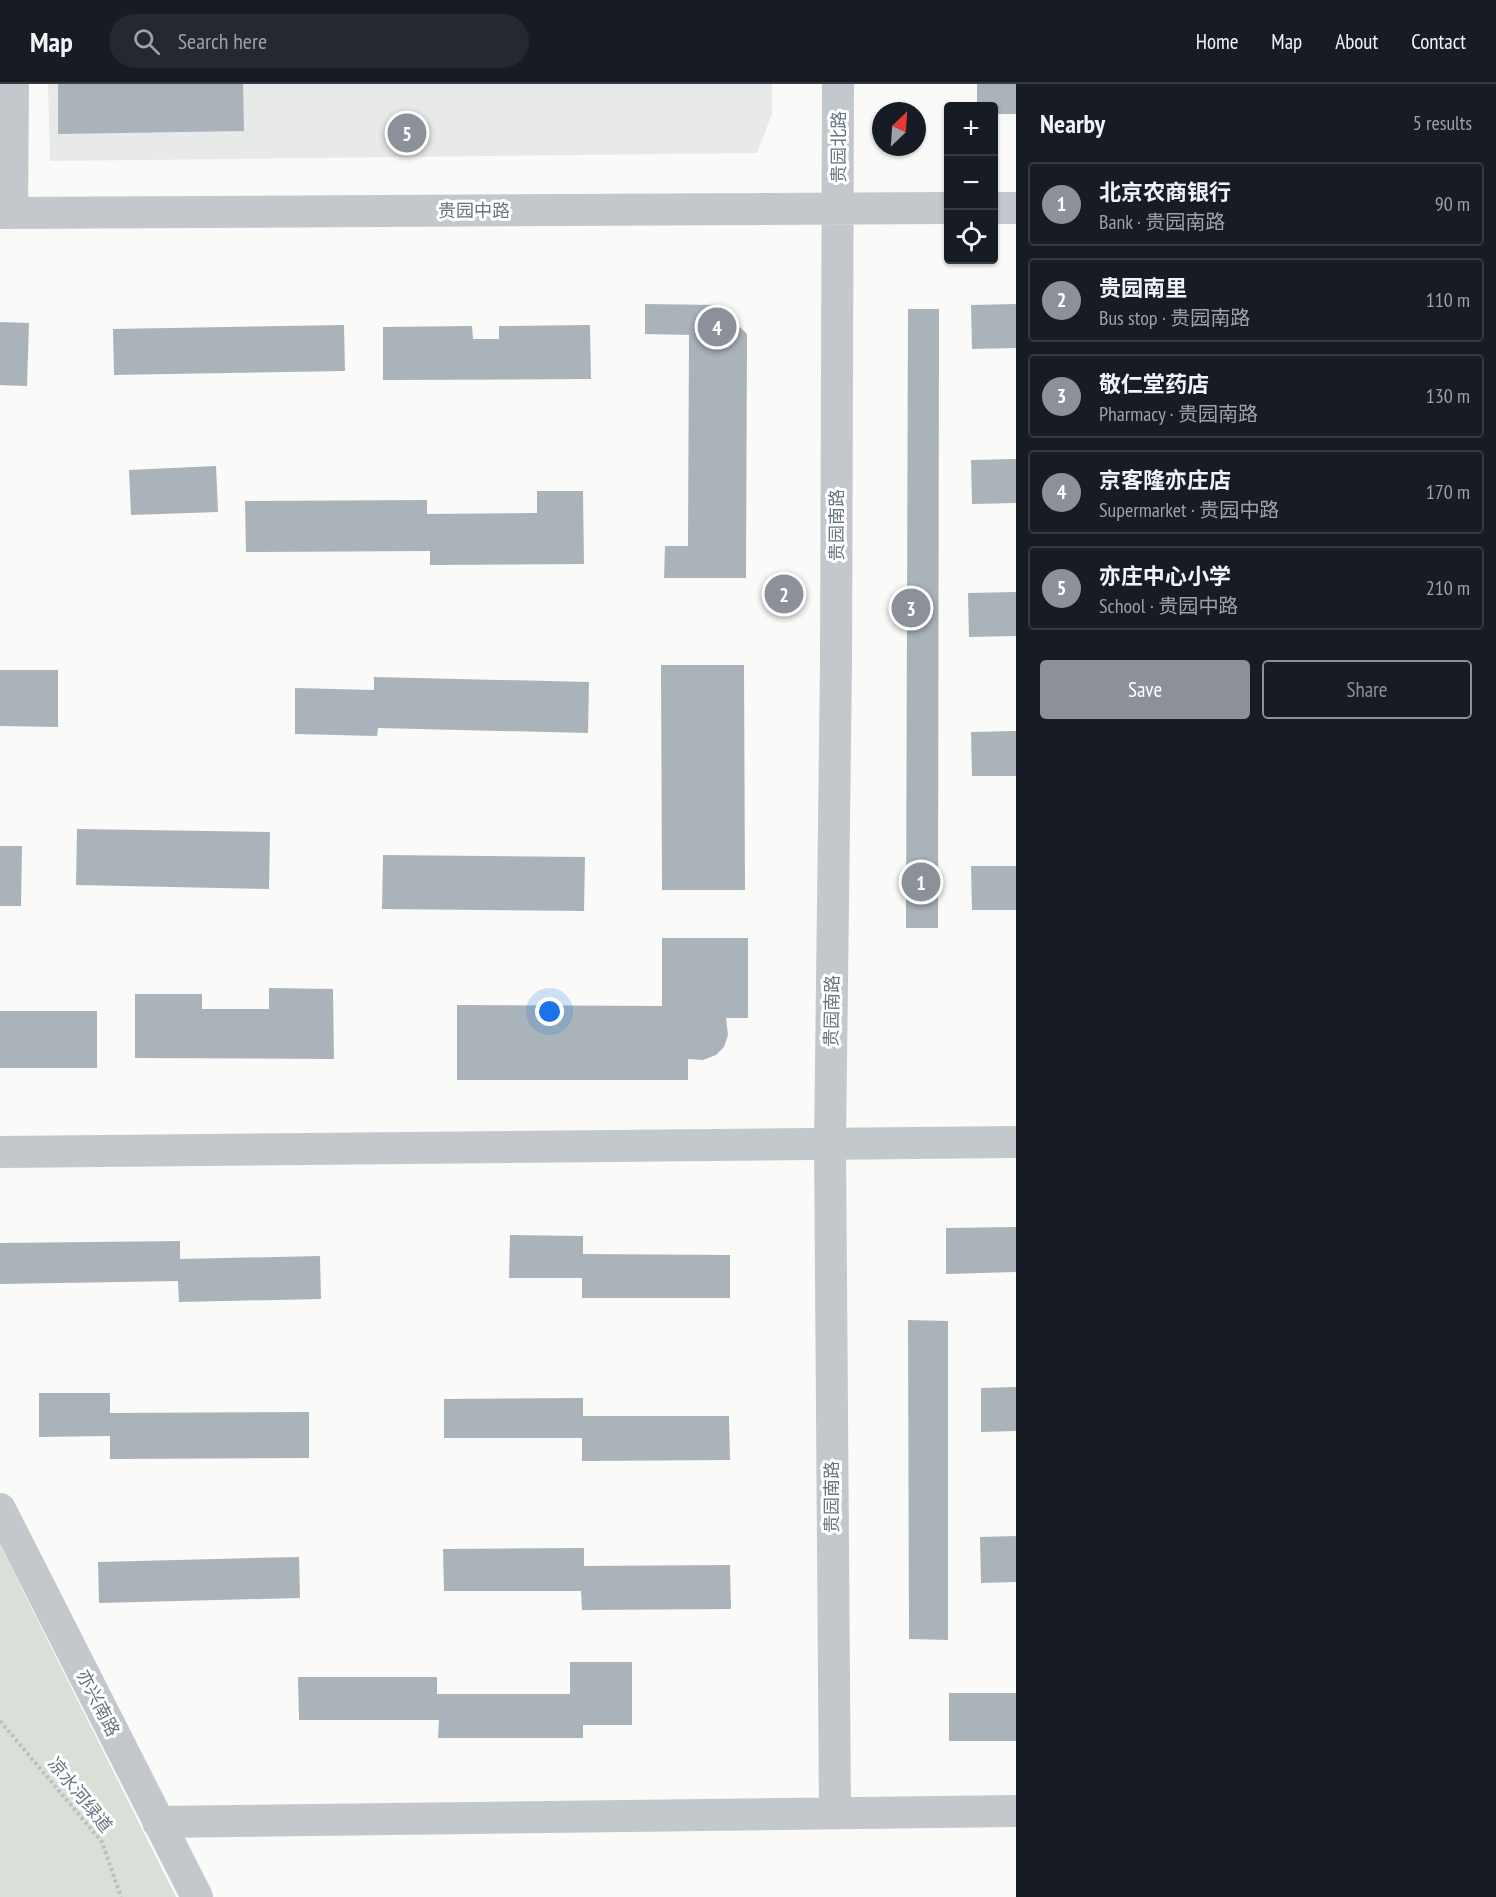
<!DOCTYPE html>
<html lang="en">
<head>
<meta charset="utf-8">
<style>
  body { margin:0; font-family:"PT Sans Narrow","Noto Sans SC",sans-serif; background:#242831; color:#f1f3f6 }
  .controls { position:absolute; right:18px; top:18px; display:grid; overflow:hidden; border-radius:6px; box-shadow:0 2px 4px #0004 }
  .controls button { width:54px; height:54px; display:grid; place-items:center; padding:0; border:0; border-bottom:2px solid #363941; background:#171b24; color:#f1f3f6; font:30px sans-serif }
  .compass { position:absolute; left:872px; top:18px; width:54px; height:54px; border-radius:50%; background:#171b24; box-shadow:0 2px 4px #0004; rotate:25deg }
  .you { position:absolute; left:550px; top:928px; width:21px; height:21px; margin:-15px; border:4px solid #fff; border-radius:50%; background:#1a73e8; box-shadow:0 0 0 9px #1a73e833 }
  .badge { display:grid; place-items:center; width:39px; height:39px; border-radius:50%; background:#8c9099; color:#fff; font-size:20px; font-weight:700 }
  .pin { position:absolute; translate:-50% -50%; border:3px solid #fff; box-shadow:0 2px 6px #0006 }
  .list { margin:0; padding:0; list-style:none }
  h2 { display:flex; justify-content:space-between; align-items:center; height:78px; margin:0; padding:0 24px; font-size:26px }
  h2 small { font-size:20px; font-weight:400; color:#9ea1a6 }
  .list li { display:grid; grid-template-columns:39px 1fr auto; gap:18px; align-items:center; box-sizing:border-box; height:84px; margin:0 12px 12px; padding:0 12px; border:2px solid #363941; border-radius:6px }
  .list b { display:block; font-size:22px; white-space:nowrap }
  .list p { margin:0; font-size:20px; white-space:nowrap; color:#9ea1a6 }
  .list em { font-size:20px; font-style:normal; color:#9ea1a6 }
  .actions { display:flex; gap:12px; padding:18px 24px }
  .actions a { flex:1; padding:14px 0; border:2px solid #8c9099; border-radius:6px; text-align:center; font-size:21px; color:#8c9099 }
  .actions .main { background:#8c9099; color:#fff }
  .icon { flex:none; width:33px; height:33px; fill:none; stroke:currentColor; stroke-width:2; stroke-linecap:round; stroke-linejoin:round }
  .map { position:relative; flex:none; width:1016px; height:1813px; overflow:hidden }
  header { display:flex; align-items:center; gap:36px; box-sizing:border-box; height:84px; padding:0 30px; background:#171b24; border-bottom:2px solid #363941 }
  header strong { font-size:28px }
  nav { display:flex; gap:33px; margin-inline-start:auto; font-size:21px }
  .search { width:420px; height:54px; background:#242831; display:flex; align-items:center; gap:15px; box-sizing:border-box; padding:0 21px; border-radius:33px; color:#9ea1a6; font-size:22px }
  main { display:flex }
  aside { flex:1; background:#171b24 }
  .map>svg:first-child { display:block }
  .built { fill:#e8e9e9 }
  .green { fill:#dadfd7 }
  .building { fill:#aab3b9 }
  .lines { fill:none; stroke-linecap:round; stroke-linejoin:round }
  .path { stroke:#bbbfc2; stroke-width:4; stroke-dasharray:3 3; stroke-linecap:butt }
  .minor { stroke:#c3c8cc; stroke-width:32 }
  .labels { text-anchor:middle; stroke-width:6; stroke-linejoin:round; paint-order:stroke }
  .street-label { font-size:18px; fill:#657683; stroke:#fff }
</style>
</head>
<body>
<header>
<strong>Map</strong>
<div class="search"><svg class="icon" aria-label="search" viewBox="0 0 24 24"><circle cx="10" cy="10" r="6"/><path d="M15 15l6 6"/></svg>Search here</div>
<nav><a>Home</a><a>Map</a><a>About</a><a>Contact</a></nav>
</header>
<main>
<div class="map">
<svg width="1016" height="1813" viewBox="0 0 1016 1813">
  <rect width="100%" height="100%" fill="#fafaf8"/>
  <!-- built -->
  <path class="built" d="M48,0H772V30L757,69L50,77Z"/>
  <!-- green -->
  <path class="green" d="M0,1461L176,1813H0Z"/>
  <!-- building -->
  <path class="building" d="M58,0H243L244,47L58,50Z
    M977,0H1016V30H994V22H977Z
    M645,220L717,221L747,250L746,494H664L665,462H688L689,251L645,250Z
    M1016,220V264L972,265L971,221Z
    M908,225H939L938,844H906Z
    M0,238L29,239L27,302L0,301Z
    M344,241L345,287L114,291L113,245Z
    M590,241L591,295L383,296V243L472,242L473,255H499V242Z
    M1016,375V419L972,420L971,376Z
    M216,382L218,428L131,431L129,386Z
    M537,407H583L584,480L430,481V467L246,468L245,417L427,416V430L537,429Z
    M1016,508V552L969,553L968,509Z
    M661,581H744L745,806H662Z
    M0,586H58V643L0,642Z
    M374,593L589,598L588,649L378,644L377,652L295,650V604L374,606Z
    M1016,647V692H972L971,648Z
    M77,745L270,748L269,805L76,801Z
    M0,762H22L21,822H0Z
    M383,771L585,773L584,827L382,825Z
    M971,782H1016V826H972Z
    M662,854H748V934H726L728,951L724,963L716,971L703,976L688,975V996H457V921L662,922Z
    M269,904L333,905L334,975L135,974V910H202V925H269Z
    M0,927H97V984H0Z
    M1016,1143V1188L946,1190V1144Z
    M510,1151L583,1152V1170L730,1171V1214H582V1194H509Z
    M180,1157V1175L320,1172L321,1215L179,1218L178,1197L0,1200V1159Z
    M908,1236L948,1237V1556L909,1555Z
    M1016,1303V1347L981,1348V1304Z
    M39,1309H110V1329L309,1328V1374L110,1375V1352L39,1353Z
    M583,1314V1332H729L730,1376L582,1377V1354H444V1315Z
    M1016,1452V1498L981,1499L980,1453Z
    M584,1464V1482L730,1481L731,1525L582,1526L581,1507H444L443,1465Z
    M299,1473L300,1514L99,1519L98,1478Z
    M570,1578H632V1641H583V1654H438L439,1636H299L298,1593H437V1610H570Z
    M949,1609H1016V1657H949Z"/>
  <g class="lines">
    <!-- path -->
    <path class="path" d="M0,1637L102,1758L121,1813"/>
    <!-- minor -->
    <path class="minor" d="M994,124H1016
      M0,129L948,124
      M12,129L13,0
      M0,1068L1016,1058
      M0,1425L197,1813
      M835,1729L830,1060L836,579L838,0
      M158,1738L1016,1727"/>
  </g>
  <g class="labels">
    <!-- street labels -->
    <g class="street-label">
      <text transform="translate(839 63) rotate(-90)" y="6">贵园北路</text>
      <text x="474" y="133">贵园中路</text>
      <text transform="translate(837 441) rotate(-90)" y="6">贵园南路</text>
      <text transform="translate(832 927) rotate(-89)" y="6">贵园南路</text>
      <text transform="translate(832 1413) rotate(-90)" y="6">贵园南路</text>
      <text transform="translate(98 1619) rotate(63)" y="6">亦兴南路</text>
      <text transform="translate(80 1711) rotate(51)" y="6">凉水河绿道</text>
    </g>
  </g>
</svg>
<div class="controls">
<button>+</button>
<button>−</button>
<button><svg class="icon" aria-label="locate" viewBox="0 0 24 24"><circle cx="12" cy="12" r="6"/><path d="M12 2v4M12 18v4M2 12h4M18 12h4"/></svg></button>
</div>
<svg class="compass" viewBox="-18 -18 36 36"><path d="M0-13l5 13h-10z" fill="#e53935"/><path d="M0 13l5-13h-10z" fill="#9ea1a6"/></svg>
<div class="you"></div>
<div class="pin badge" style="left:921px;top:798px">1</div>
<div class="pin badge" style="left:784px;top:510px">2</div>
<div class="pin badge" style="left:911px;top:524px">3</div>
<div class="pin badge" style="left:717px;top:243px">4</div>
<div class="pin badge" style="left:407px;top:49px">5</div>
</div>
<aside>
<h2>Nearby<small>5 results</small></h2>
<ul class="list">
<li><span class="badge">1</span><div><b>北京农商银行</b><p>Bank · 贵园南路</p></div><em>90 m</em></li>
<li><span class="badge">2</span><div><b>贵园南里</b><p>Bus stop · 贵园南路</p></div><em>110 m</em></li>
<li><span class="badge">3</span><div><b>敬仁堂药店</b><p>Pharmacy · 贵园南路</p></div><em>130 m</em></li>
<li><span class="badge">4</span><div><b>京客隆亦庄店</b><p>Supermarket · 贵园中路</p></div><em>170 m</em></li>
<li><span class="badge">5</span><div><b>亦庄中心小学</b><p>School · 贵园中路</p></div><em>210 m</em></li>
</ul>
<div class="actions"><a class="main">Save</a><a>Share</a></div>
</aside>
</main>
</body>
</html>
